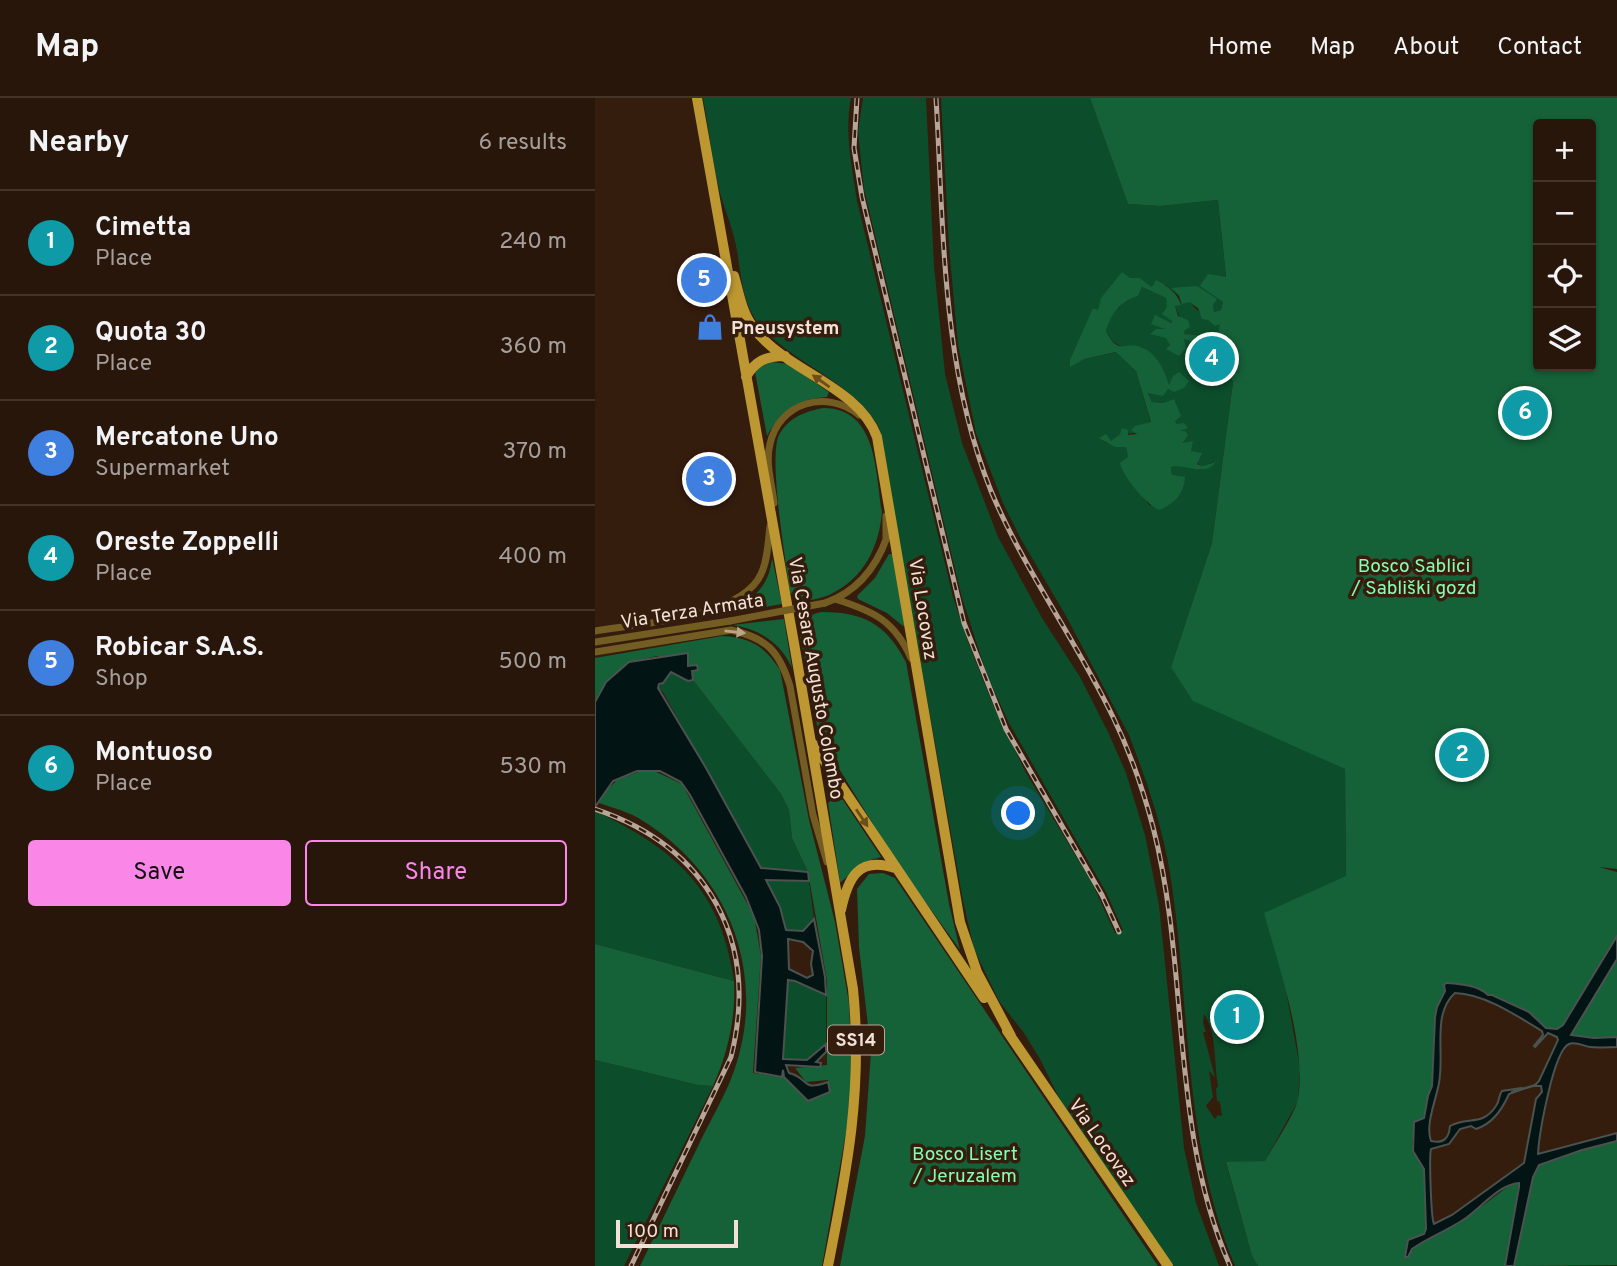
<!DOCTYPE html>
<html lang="en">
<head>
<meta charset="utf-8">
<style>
  body { margin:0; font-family:Overpass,sans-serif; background:#342318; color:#f1f3f6 }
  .controls { position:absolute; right:21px; top:21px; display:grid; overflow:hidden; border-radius:7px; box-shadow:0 2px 5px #0004 }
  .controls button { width:63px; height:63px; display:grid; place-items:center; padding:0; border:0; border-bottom:2px solid #44352b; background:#28160a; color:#f1f3f6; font:35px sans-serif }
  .scale { position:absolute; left:21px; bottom:18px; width:122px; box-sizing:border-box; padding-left:7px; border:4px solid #f2e1d7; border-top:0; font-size:19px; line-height:24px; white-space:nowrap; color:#f2e1d7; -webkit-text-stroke:5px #351d0d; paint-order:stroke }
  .you { position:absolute; left:424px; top:716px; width:24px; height:24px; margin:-18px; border:5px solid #fff; border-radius:50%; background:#1a73e8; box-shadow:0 0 0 10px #1a73e833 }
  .badge { display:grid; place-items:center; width:46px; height:46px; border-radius:50%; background:#fa87e7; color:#fff; font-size:23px; font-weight:700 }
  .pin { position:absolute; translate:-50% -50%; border:4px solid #fff; box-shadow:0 2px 7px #0006 }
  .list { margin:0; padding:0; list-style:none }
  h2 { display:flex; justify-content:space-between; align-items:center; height:91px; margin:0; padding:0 28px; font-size:30px }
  h2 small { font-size:23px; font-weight:400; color:#a59f9c }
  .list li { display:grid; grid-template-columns:46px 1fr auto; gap:21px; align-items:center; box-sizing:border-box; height:105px; padding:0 28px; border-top:2px solid #44352b }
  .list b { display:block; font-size:26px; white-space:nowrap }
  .list p { margin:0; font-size:23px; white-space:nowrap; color:#a59f9c }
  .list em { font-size:23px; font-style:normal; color:#a59f9c }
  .actions { display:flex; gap:14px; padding:21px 28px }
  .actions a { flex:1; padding:16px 0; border:2px solid #fa87e7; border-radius:7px; text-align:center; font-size:24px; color:#fa87e7 }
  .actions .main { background:#fa87e7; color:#111 }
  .icon { flex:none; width:38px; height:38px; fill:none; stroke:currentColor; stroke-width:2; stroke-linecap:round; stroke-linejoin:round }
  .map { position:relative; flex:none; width:1022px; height:1168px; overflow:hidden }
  header { display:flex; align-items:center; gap:42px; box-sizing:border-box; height:98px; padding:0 35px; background:#28160a; border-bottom:2px solid #44352b }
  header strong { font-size:33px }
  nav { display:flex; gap:38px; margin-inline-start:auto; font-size:24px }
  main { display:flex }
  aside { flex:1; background:#28160a }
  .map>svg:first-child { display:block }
  .green { fill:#0c4e2c; fill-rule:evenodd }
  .forest { fill:#156138; fill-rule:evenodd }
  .water { fill:#031415; stroke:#4b524f; stroke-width:2; fill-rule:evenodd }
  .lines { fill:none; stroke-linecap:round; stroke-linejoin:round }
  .stream { stroke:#4b524f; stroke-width:2.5 }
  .minor { stroke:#745d22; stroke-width:7 }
  .primary { stroke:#bd9832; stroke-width:10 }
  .rail-casing { stroke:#b8a59a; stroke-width:5 }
  .rail { stroke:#351d0d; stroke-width:2.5; stroke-dasharray:8; stroke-linecap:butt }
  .minor-bridge { stroke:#745d22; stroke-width:7 }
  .oneway { fill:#6b4e1c }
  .oneway2 { fill:#b9a686 }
  .labels { text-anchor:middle; stroke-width:7; stroke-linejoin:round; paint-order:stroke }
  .shield { fill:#351d0d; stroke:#b9a69a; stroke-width:2 }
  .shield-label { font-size:18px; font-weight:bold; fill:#f2e1d7 }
  .poi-label { font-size:19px; font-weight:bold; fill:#f2e1d7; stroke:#351d0d; text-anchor:start }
  .park-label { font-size:19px; fill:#84feb3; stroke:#351d0d }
  .street-label { font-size:19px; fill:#f2e1d7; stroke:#351d0d }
</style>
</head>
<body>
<header>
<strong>Map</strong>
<nav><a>Home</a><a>Map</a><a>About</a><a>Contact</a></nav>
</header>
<main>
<aside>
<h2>Nearby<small>6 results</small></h2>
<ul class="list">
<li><span class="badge" style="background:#0f9aa8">1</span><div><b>Cimetta</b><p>Place</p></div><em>240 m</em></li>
<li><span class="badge" style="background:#0f9aa8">2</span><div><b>Quota 30</b><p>Place</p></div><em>360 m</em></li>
<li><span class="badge" style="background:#3f7fe0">3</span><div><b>Mercatone Uno</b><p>Supermarket</p></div><em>370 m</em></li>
<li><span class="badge" style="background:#0f9aa8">4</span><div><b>Oreste Zoppelli</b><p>Place</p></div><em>400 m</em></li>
<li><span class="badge" style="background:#3f7fe0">5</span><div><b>Robicar S.A.S.</b><p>Shop</p></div><em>500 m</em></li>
<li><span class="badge" style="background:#0f9aa8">6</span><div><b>Montuoso</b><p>Place</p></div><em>530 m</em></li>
</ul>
<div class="actions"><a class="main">Save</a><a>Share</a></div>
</aside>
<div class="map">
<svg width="1022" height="1168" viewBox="0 0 1022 1168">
  <rect width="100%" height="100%" fill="#351d0d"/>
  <!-- green -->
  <path class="green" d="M108,0H256C249,34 257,69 262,103L358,499L373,544L397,604L430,673L497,785L520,835L528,832L511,794L414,625L392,577L367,500L269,91L263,34L268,0H331L339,168L350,276L367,345L403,439L447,520L485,579L513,634L531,675L550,737L564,807L589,1050L601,1105L624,1168H578L469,1010L445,961L429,935L404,903L379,851L368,803L284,330C260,286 206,269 171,234C143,207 148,171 138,135C134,122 129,108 125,95C117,64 114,31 108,0Z
    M346,0H495L533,106L565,108L623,102L631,180L619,197L628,204L626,212L619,214L618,207L594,204L613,222L625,225L627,264L638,284L617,445L576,569L696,646L750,671L751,778L691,893L705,970L703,1003L670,1063L631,1065L657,1158L663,1168H640C587,1041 596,908 575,775C567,727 551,681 534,637L471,518L426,441L408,405L381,335L363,247L354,148ZM545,180L557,189L571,187L584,198L586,206L580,208L590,232L589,236L603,237L614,249L589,241L572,251L575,247L568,232L577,223L571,200L547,189L543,198C525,204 516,215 511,233C519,250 529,250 547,249L574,288L589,290L579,293L573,291L553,294L557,304L569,305L582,326L592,330L581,334L592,337L588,346L596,354L602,365L607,368L620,364L607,372L586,367L576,369L577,378L555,408L539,387L531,349L509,344H515L525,336L544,335L556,325L541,273L522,254L489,261L499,210L503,213ZM609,916C622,936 619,965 623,988L621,991L622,1003L625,1004L627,1018L623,1017L620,1021L611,1008L618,999L614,973L620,979L608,934H611L608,925Z
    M76,574L93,583L98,582L186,696L194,712L197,740L213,774L166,770L68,594L63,590Z
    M0,713C80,751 126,791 139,883L0,846Z
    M170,781L214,783L219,821L208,833L191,832L189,821Z
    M195,882L231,897V946L212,962H188L193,884Z
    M0,962L103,987L118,988L29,1168H0Z"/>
  <!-- forest -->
  <path class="forest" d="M495,0H1022V771L1004,769L1022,774V838L968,927L962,931L951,930L934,914L897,897H893L876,889L851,885C850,898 842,906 840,919L837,988L829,1020L822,1022L817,1045L818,1053L829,1071L831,1131L829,1136L813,1142L810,1159L823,1147L867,1123L915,1087L924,1085L910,1168H663L657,1158L631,1064L670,1063C679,1047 700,1016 703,1001C712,949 683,866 669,815L751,778L750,671L598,603L576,569L617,445L638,284C628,265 620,248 625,226L620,228L613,222L607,221L603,210L594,204L587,206L584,197L576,190L602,188L622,201L618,207L619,214L626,212L628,204L605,188L613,176L631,179L623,102L565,108L533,106ZM943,26H996V268H943Z
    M527,174L535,180H545L557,189L561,182C572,188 582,194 586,207L580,208L583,218L593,222L595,229L590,232L589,236L603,237L614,243L615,250L589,241L591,250L584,258L571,251L575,247L571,240L555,236L561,231H570L556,226L560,217L576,225L577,223L567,216L572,209L571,200L547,189L543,198C525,204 517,214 511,233C523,259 531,242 548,250C562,256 570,273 574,287L578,278L584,274L594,283L589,290L579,294L573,291L568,298L553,295L557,304L569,305L579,301L586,318L580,323L582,326L589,325L593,330L585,333H590L593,337L588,345L598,343L596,353L607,355L602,366L607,368L621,364C608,380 592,365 576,369L577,377L590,379C589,396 579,406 564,412C551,406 528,379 525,365L533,359L531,349H520L504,340L511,336L516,343L525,336L527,330L533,332V337L542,336L536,332L540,328L556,324L541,273L521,254L489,261L475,269V262L498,210L503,212L506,200Z
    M177,264L193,266L234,294L232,299C203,301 186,312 172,338L160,274L164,269Z
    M229,310C283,311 280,374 287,414C284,449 269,480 236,496C226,501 214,502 203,504L206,498L201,501L195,494C191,464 173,360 184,337C193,320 210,313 229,310Z
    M294,456H298L311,527L308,528L292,515L263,501L262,498L280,480Z
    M177,460L187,506L130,516C157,500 173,493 177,460Z
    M226,514C269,514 291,526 311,564L354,806L365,852L300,762L224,638L202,521Z
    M189,521L197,570C186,545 164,531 138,527Z
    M127,538C157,540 169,548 185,572L214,722L240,824L254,905L258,995L227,1168H45C65,1127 85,1085 105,1044C115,1023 127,1003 136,981C175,882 137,778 48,723C35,714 18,710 4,705L10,694L22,682L43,674L57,672L87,686L159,818L166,858L158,975L189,979L212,1003L235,993L233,982L211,984L200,970L232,967V883L213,774L197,740L194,712L186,696L98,582L97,573L102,568H93L62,558L34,564L12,583L0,602V560Z
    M239,700L248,702L286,759L269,764L246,784H245L233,705Z
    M288,775L300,780L563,1168H245L270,1038L276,954L264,849L262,791L274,776Z
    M0,846L139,883C141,919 133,955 118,988L103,987L0,962Z
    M1022,861V939L999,940L976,937Z
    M1022,1043V1167L919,1168L938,1079L944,1067L987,1052Z"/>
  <!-- water -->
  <path class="water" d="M93,555V568L102,567L103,572L97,573L98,582L93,583L76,574L68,585L64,586L63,590L111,670L166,770L213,774L214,783L171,782L185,809L191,832L208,833L219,821L230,879L231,897L200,883L193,882L188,961L212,962L231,946V954L221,964L226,965L225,969L191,967L194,975C215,980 205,994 233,984L235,994L213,1003L189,979L188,972L187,979L160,974L167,858L164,832L151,799L95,697L86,684L65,673H42L18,683L0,709V604L11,584L34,564ZM193,841L208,844L218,853L216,866L218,877L212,880L194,871Z
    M1022,838V861L976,937L999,940L1022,939V949C1015,949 1003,950 995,949C988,948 981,943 974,946C958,953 944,1038 943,1056L1022,1035V1043L987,1052L944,1067L938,1079L919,1168H910L924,1089V1085C904,1086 885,1111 868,1122C854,1131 838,1138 823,1147L817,1151L813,1159H810L813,1142L829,1136L831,1131L829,1071L818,1053L819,1024L829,1020L833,998L837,988L840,919L842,909L850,893L849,887L851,885C865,886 883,887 893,897H897L934,914L951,930L962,931L968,927ZM860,895C890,896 922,918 947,933L948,937L939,948L940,949L953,935L962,939L963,942L944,983L939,988H946L947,994L941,1001L929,1065L857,1117L839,1126C836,1120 834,1058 836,1051L854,1046L865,1031L876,1028L881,1031C897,1026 907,1012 914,996L925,992L926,990L907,993C903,998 905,1003 901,1008C887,1029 873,1018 855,1028C854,1040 849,1046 836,1043C830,1027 841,1002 844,985C848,963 843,940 847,919C849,910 853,901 860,895Z"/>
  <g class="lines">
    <!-- stream -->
    <path class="stream" d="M917,994L941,987"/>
    <!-- minor -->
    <path class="minor" d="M179,405C177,386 170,365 175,346C184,304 232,291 264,317
      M291,418V442
      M240,501C278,513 299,522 316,560
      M230,505C262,494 281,470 292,439
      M0,533C42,526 147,520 166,476C173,462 173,443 175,428
      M0,544L135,523
      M0,554L136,532C172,540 184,553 195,588L218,717L232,764"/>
    <!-- primary -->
    <path class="primary" d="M102,0L200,551L258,891C268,990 252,1073 233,1168
      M139,178C144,195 147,215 158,229C189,273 263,287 282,339L365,824L382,874L416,938
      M151,279C160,263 171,258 190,258
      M218,646L389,900
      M246,812C253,780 263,758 300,770
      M412,933L573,1168"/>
    <defs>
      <path id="rail" d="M262,0L259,50L267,99L369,525L411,631L507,797L524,834
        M341,0C349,132 346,268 396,393C429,472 481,542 518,619C535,654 548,691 558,729C595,873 574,1029 635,1168
        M0,711C113,749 165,843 136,959L36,1168"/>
    </defs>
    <!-- rail casing -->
    <use href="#rail" class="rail-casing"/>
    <!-- rail -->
    <use href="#rail" class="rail"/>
    <!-- minor-bridge -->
    <path class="minor-bridge" d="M135,523L230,505"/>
  </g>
  <!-- one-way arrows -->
  <defs><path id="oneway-solid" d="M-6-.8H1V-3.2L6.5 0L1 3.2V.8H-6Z" transform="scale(1.75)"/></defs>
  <g class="oneway">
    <use href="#oneway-solid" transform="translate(226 283) rotate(-145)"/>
    <use href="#oneway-solid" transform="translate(267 720) rotate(56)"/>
  </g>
  <use class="oneway2" href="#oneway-solid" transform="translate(140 534) rotate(6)"/>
  <!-- icons -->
  <defs>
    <symbol id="shop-bare" viewBox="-9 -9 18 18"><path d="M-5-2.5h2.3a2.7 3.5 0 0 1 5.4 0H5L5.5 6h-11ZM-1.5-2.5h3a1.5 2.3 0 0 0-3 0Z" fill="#3f7fe0" stroke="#351d0d" stroke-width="2.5" paint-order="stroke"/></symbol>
  </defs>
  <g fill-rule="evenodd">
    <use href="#shop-bare" x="96" y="210" width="38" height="38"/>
  </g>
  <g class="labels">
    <!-- shield labels -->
    <rect class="shield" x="233" y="927.5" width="56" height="29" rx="5"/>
    <g class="shield-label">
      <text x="261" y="948">SS14</text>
    </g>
    <!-- poi labels -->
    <g class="poi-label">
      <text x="136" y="236">Pneusystem</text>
    </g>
    <!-- park labels -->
    <g class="park-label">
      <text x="819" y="474">Bosco Sablici<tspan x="819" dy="22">/ Sabliški gozd</tspan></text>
      <text x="370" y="1062">Bosco Lisert<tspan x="370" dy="22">/ Jeruzalem</tspan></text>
    </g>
    <!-- street labels -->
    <g class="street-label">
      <text transform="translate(329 511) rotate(81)" y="7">Via Locovaz</text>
      <text transform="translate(97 512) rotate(-9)" y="7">Via Terza Armata</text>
      <text transform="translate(222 580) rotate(80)" y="7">Via Cesare Augusto Colombo</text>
      <text transform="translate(508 1044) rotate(55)" y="7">Via Locovaz</text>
    </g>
  </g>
</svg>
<div class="controls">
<button>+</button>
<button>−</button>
<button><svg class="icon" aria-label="locate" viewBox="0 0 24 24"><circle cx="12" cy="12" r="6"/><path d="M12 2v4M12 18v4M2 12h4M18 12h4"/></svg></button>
<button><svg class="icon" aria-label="layers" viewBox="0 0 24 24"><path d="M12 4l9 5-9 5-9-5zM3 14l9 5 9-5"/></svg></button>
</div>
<div class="scale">100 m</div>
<div class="you"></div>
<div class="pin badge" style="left:642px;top:919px;background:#0f9aa8">1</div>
<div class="pin badge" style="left:867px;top:657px;background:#0f9aa8">2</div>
<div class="pin badge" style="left:114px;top:381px;background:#3f7fe0">3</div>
<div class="pin badge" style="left:617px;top:261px;background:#0f9aa8">4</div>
<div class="pin badge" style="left:109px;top:182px;background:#3f7fe0">5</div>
<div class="pin badge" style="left:930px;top:315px;background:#0f9aa8">6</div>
</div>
</main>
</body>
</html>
